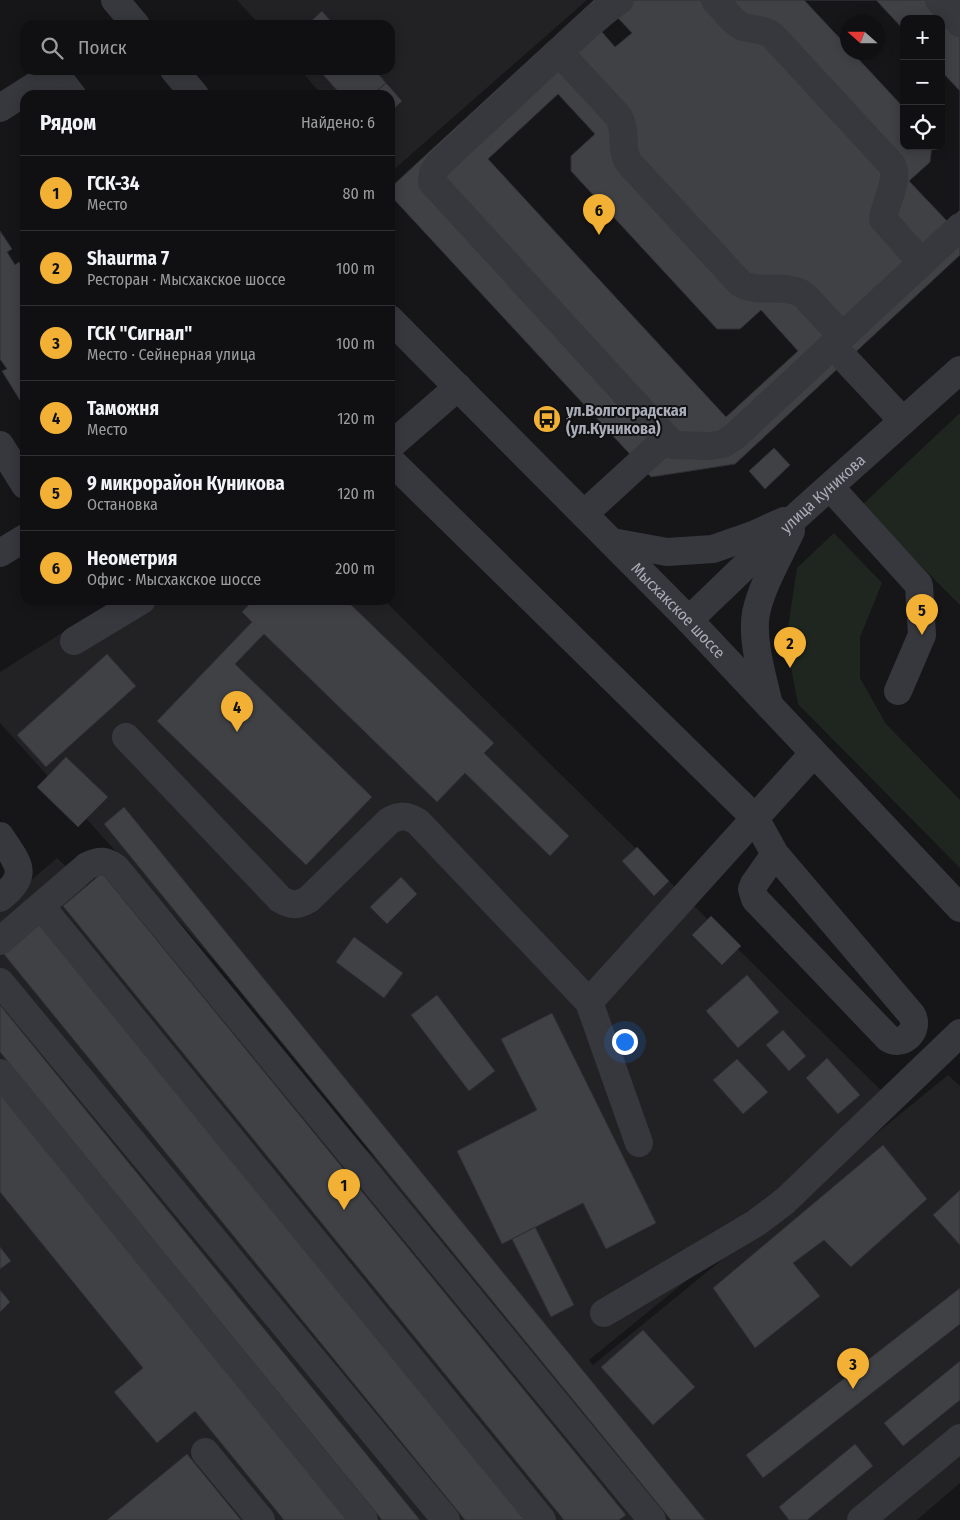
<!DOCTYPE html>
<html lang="ru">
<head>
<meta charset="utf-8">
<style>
  body { margin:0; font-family:"Fira Sans Condensed",sans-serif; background:#1e1e20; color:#f1f3f6 }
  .controls { position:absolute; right:15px; top:15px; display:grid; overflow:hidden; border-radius:10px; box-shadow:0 2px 12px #0003 }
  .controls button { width:45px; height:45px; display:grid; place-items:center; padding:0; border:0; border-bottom:1px solid #303032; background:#101012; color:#f1f3f6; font:25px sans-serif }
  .compass { position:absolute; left:840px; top:15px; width:45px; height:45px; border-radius:50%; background:#101012; box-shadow:0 2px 12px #0003; rotate:291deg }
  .you { position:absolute; left:624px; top:1041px; width:18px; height:18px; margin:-12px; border:4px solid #fff; border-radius:50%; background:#1a73e8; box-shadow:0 0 0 8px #1a73e833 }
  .badge { display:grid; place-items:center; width:32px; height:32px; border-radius:50%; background:#f2b134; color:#111; font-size:16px; font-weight:700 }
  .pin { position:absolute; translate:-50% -41px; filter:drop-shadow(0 1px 2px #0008) }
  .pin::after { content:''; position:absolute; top:26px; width:18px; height:15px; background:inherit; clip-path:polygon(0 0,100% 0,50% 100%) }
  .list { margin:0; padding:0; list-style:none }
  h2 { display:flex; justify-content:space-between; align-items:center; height:65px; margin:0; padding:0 20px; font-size:21px }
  h2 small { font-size:16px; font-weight:400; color:#9c9d9f }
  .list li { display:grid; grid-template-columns:32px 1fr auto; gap:15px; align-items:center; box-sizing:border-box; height:75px; padding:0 20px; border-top:1px solid #303032 }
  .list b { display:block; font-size:19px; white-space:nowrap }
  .list p { margin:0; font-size:16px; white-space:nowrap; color:#9c9d9f }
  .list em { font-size:16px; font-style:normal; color:#9c9d9f }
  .icon { flex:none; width:28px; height:28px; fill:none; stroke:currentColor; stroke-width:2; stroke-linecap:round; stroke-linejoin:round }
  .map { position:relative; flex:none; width:960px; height:1520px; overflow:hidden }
  .search { position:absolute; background:#101012; box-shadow:0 2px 12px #0003; left:20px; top:20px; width:375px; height:55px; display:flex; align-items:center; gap:12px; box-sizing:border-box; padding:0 18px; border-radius:15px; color:#9c9d9f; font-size:19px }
  .panel { position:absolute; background:#101012; box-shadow:0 2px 12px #0003; left:20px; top:90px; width:375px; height:515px; border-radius:15px }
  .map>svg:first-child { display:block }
  .built { fill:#222225 }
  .green { fill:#1e261f }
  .building { fill:#404145; stroke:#303034; fill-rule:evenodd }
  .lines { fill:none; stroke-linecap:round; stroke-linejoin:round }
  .minor { stroke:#37383d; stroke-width:28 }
  .labels { text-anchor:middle; stroke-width:4; stroke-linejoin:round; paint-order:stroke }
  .poi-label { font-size:16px; font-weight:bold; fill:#a8adb8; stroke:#111113; text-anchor:start }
  .street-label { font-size:16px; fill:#a8adb8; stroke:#111113 }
</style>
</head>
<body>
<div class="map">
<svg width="960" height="1520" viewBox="0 0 960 1520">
  <rect width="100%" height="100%" fill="#161618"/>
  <!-- built -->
  <path class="built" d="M237,0H587L391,172L390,95H322L300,70H390V25H260Z
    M114,600H384L899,1108L589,1360L593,1365L948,1075L960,1086V1483L917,1520H0V907L57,858L490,1266L0,723V672Z"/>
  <!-- green -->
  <path class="green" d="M960,413V605L861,506Z
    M834,533L882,583L860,637V678L886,724L960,800V868L798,704L786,641L797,568Z"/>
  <!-- building -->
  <path class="building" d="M594,0H960V255L735,464L651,477L390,195V188ZM904,19H941V146H904ZM848,22H878V52H848Z
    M804,0H876L904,30V108L852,52H878V22H848V47Z
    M322,11L334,25H307Z
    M618,18L632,33L615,47L602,32Z
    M319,70H375L386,83L372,95H341Z
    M941,71L960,91V210L948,222L909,181L930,162L932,146H941Z
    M386,83L402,101L390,112V95H372Z
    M558,94L595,134L571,156V171L717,329H740L761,310L798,351L726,417L488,159Z
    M0,231L12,249L7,252L15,265L19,262L25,271V400L21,402L2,371L7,369L0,359Z
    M774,448L790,465L765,489L749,471Z
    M253,600H346L494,743L484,753L569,836L550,856L465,773L437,802L264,634L235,664L372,797L306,865L157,721L252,622L242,612Z
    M107,654L136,686L46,767L17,735Z
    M66,757L108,797L78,827L37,787Z
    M124,807L580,1367L705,1520H671L104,824Z
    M637,847L669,881L654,896L622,861Z
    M102,873L626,1515L619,1520H564L63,906Z
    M401,877L417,894L387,924L370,907Z
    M711,916L741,946L722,965L692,935Z
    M40,923L527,1520H465L3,953Z
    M354,937L403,973L384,998L336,962Z
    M747,975L779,1012L738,1048L706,1011Z
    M437,995L495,1071L469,1091L411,1015Z
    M0,1005L420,1520H382L0,1052Z
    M552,1013L656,1223L606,1249L583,1203L502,1244L457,1151L537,1110L501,1039Z
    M783,1030L806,1056L789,1071L766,1045Z
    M827,1058L860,1095L838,1114L806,1078Z
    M737,1059L768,1092L743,1114L713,1080Z
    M0,1091L350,1520H284L195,1411L157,1443L114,1392L143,1368L0,1192Z
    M883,1145L927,1199L851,1267L824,1240L793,1263L820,1296L755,1348L713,1288Z
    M960,1190V1245L933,1215Z
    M535,1227L574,1305L551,1317L512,1239Z
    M0,1247L11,1261L0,1269Z
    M960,1288V1324L763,1478L746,1455Z
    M0,1290L10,1302L0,1312Z
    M643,1330L695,1387L653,1425L601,1367Z
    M960,1361V1400L903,1446L884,1423Z
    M855,1444L873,1466L807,1520H789L779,1507Z
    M187,1454L241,1520H107Z"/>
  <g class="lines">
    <!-- minor -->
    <g class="minor">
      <path d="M115,0L136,25"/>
      <path d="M620,0L597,17L438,165L433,173L432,182L673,445L709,446L723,444L735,436L960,227"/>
      <path d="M715,0C723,8 731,21 741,26C752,31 760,27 772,35L892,165C900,180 885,202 883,219L921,262"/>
      <path d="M939,0L960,23"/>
      <path d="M559,52L618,116C628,131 619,148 629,163L740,283C759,295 785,282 804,295L842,336"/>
      <path d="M174,70L195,95"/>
      <path d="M55,73L72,95"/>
      <path d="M0,108L60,70"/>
      <path id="s1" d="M390,319L689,620L960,908"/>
      <path d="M846,360L903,421"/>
      <path d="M0,445L25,485"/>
      <path d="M390,446L458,387"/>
      <path d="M390,460L755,818L775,854L912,1015C920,1030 903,1048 888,1038L755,899L752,889L754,884L775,854"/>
      <path d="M830,487L919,585L922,635L898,691"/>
      <path d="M584,514L667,438"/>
      <path d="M612,542L667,552L713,549L753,535L784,521"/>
      <path d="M0,553L25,538"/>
      <path id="s2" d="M689,620L799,514L960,370"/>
      <path d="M74,641L142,600"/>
      <path d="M769,705C763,678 751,640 756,613C762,585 779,557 791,531"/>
      <path d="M126,737L280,899C291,906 298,906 309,899L389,821C400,815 407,815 418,822L589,1002L639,1143"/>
      <path d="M0,836C18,864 31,874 0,898"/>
      <path d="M41,906L542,1520"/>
      <path d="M0,941L87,866C99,860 106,860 116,868L652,1520"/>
      <path d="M0,982L446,1520"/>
      <path d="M589,1002L813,754"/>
      <path d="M0,1073L364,1520"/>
      <path d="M604,1313L756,1223L785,1201L960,1033"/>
      <path d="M205,1452L261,1520"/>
      <path d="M861,1520L960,1438"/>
    </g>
  </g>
  <!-- icons -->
  <defs>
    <symbol id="bus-disc" viewBox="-11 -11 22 22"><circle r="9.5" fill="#f2b134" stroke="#111113"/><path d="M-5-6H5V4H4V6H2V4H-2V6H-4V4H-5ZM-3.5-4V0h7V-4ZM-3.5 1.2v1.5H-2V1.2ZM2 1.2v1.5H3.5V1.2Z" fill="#111"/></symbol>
  </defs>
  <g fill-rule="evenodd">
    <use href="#bus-disc" x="531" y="403" width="32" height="32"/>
  </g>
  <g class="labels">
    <!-- poi labels -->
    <g class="poi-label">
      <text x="566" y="416">ул.Волгоградская<tspan x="566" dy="18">(ул.Куникова)</tspan></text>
    </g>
    <!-- street labels -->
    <g class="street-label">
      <text dy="6" stroke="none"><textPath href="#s2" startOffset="184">улица Куникова</textPath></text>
      <text dy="6" stroke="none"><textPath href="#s1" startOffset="410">Мысхакское шоссе</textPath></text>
    </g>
  </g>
</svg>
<div class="controls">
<button>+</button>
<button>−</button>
<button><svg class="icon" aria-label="locate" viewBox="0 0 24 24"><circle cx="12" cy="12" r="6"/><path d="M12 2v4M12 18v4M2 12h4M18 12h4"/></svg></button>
</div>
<svg class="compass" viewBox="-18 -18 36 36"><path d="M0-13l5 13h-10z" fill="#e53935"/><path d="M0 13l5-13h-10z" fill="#9c9d9f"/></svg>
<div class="you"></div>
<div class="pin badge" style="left:344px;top:1210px">1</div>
<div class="pin badge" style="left:790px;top:668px">2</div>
<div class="pin badge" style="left:853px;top:1389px">3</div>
<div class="pin badge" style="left:237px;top:732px">4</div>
<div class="pin badge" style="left:922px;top:635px">5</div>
<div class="pin badge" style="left:599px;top:235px">6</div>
<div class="search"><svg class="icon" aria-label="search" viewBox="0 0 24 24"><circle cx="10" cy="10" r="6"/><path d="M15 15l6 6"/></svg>Поиск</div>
<section class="panel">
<h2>Рядом<small>Найдено: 6</small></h2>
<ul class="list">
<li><span class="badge">1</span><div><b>ГСК-34</b><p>Место</p></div><em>80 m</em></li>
<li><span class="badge">2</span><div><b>Shaurma 7</b><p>Ресторан · Мысхакское шоссе</p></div><em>100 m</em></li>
<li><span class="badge">3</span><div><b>ГСК &quot;Сигнал&quot;</b><p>Место · Сейнерная улица</p></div><em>100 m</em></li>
<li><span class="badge">4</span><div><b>Таможня</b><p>Место</p></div><em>120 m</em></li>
<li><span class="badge">5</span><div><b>9 микрорайон Куникова</b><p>Остановка</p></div><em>120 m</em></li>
<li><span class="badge">6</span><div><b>Неометрия</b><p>Офис · Мысхакское шоссе</p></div><em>200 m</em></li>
</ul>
</section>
</div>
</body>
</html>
